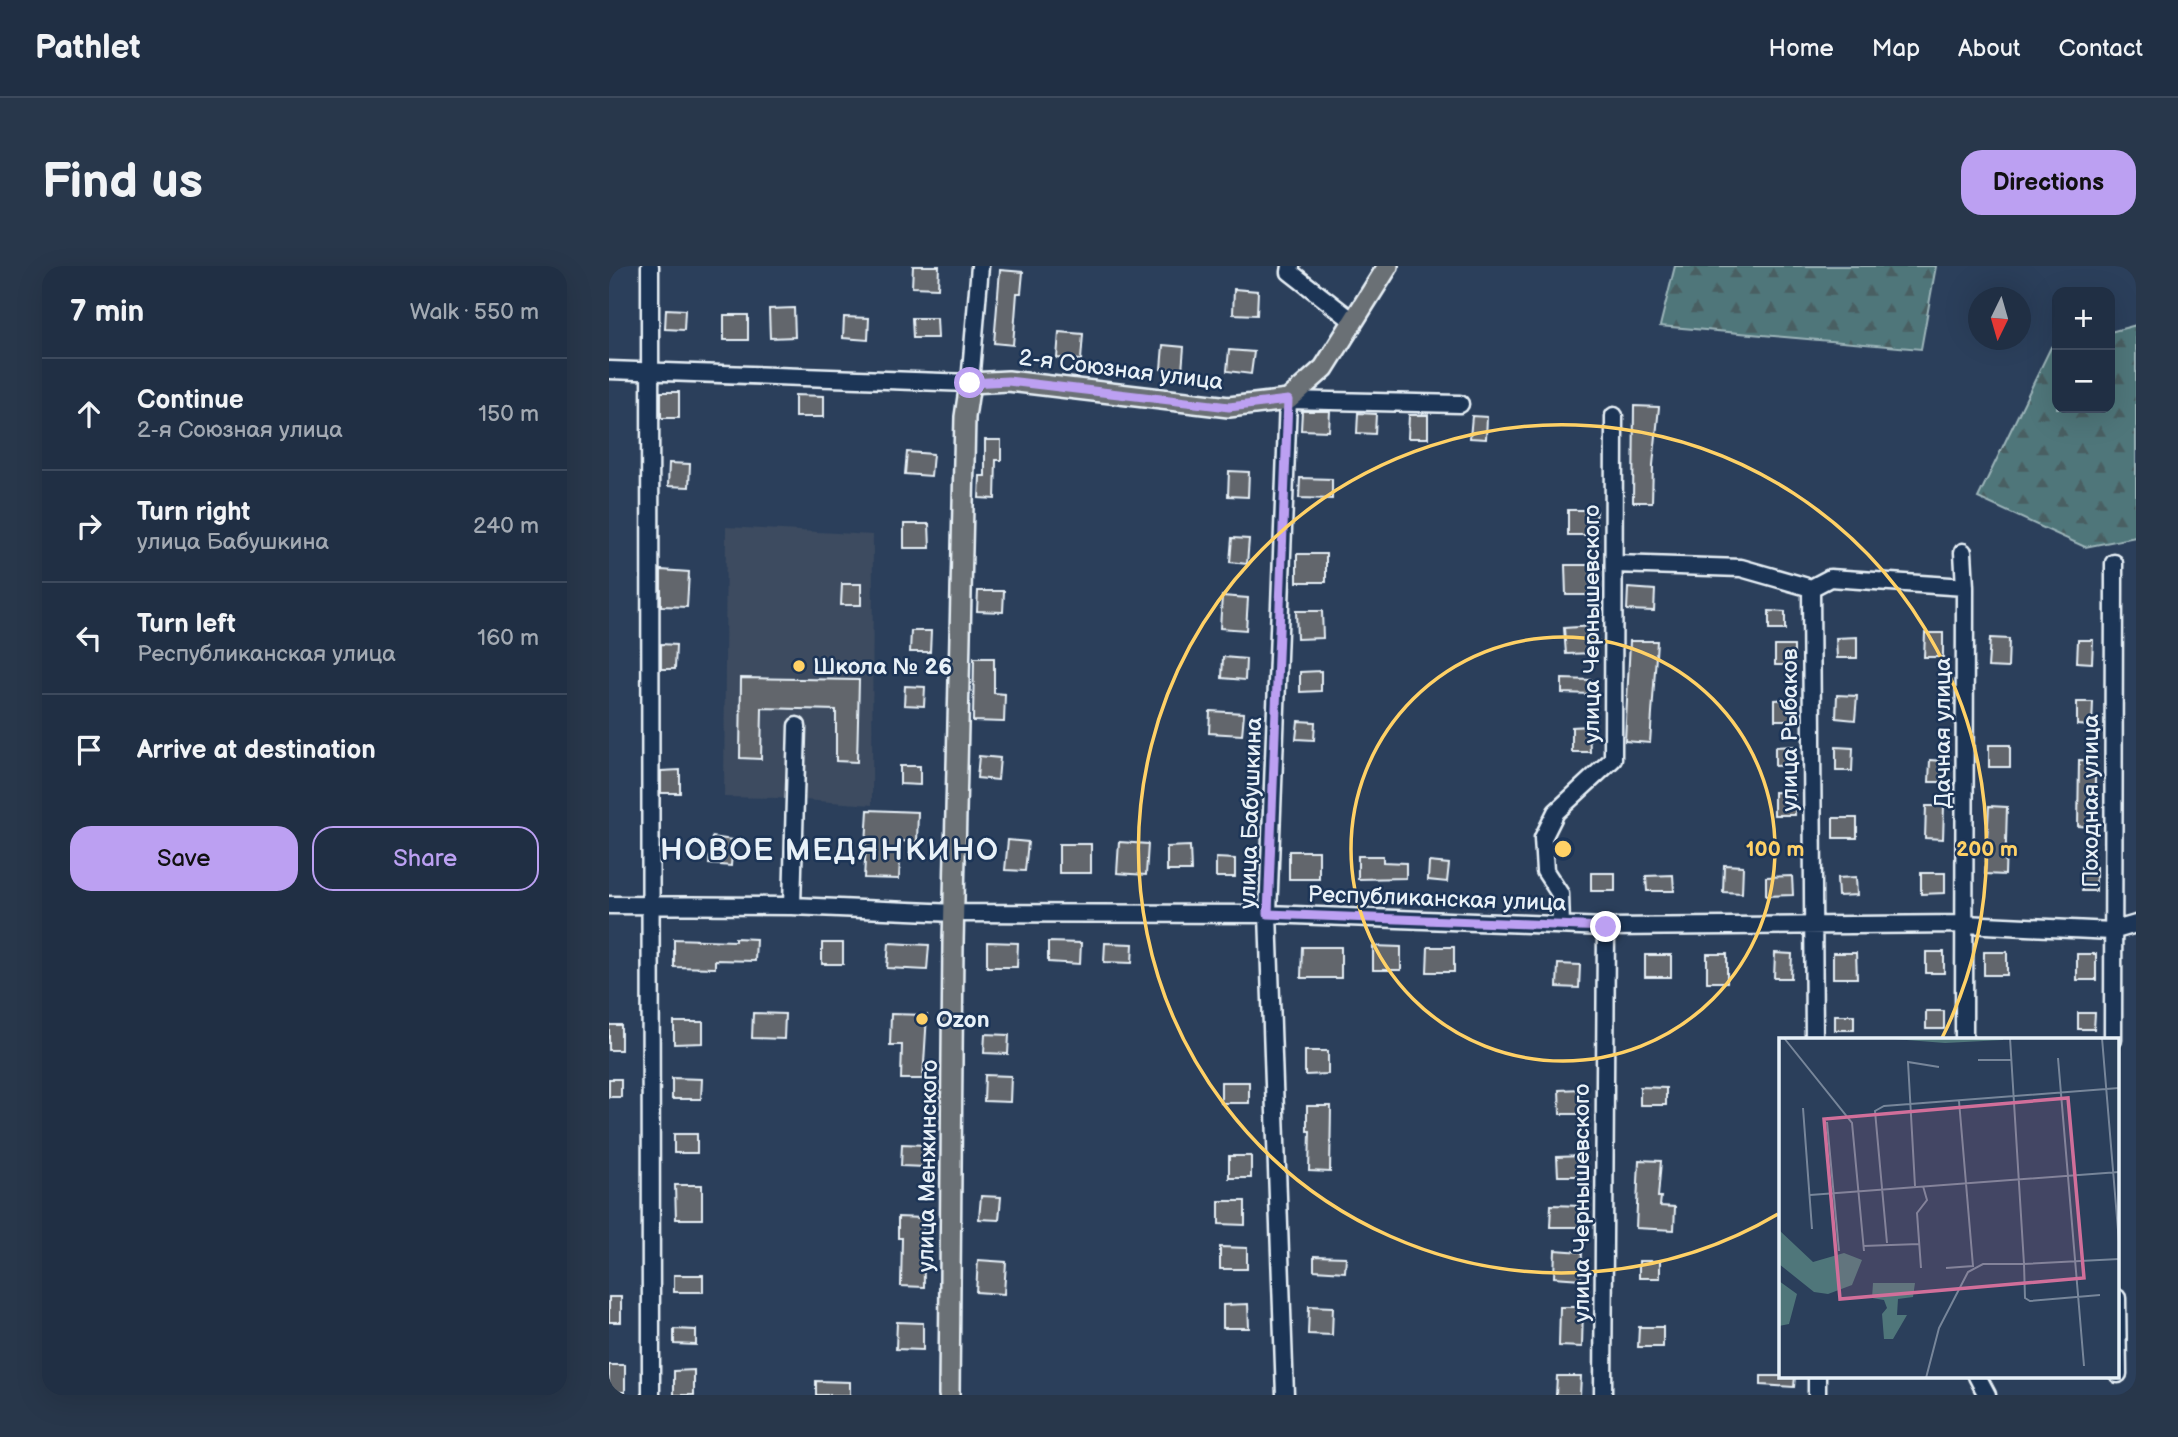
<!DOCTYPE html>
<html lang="en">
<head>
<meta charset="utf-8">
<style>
  body { margin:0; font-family:"Balsamiq Sans",sans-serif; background:#28374b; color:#f1f3f6 }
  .controls { position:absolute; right:21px; top:21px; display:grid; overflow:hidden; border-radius:14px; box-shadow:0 7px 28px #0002 }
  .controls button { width:63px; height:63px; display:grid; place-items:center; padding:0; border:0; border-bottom:2px solid #3d4a5d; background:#202f44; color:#f1f3f6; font:35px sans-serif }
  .compass { position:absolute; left:1359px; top:21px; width:63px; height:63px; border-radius:50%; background:#202f44; box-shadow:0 7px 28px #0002; rotate:185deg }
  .stop { position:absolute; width:21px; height:21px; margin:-16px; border:5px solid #bca0f2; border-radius:50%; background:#fff }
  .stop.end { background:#bca0f2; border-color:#fff; box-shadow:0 2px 7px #0008 }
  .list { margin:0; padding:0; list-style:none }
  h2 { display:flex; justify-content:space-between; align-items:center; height:91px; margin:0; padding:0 28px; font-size:30px }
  h2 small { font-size:23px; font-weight:400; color:#a2a9b2 }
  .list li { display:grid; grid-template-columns:46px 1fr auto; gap:21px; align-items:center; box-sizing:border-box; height:112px; padding:0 28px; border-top:2px solid #3d4a5d }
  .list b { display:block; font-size:26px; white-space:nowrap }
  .list p { margin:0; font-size:23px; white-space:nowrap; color:#a2a9b2 }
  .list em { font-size:23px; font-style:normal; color:#a2a9b2 }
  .actions { display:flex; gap:14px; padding:21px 28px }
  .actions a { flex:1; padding:16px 0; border:2px solid #bca0f2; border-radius:21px; text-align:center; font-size:24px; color:#bca0f2 }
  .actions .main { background:#bca0f2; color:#111 }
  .icon { flex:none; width:38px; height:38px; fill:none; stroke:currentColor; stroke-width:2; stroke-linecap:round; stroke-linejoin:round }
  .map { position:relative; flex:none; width:1527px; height:1129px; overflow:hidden; border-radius:21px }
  header { display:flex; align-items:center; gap:42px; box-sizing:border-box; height:98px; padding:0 35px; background:#202f44; border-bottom:2px solid #3d4a5d }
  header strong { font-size:33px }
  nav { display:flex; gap:38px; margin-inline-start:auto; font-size:24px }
  .intro { display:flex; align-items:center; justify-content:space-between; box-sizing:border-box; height:168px; padding:0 42px }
  h1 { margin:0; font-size:49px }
  .button { padding:18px 32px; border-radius:21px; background:#bca0f2; color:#111; font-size:24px; font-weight:700 }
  main { display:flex; gap:42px; padding:0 42px }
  aside { flex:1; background:#202f44; border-radius:21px; box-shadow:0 7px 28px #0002 }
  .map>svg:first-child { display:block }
  .built { fill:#3c4b60 }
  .forest { fill:url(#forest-firs); stroke:#9cb4b9; stroke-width:2 }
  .building { fill:#62666c; stroke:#e8f1f8; stroke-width:2 }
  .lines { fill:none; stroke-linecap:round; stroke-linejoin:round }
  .minor-casing { stroke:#e8f1f8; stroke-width:21 }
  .major-casing { stroke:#e8f1f8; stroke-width:24 }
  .minor { stroke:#1d3557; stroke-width:16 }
  .major { stroke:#6b7074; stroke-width:19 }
  .route { stroke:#bca0f2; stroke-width:9 }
  .ring { fill:none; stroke:#ffd166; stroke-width:3.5 }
  .poi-dot { fill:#ffd166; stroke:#1d3557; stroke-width:2.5 }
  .labels { text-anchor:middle; stroke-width:5; stroke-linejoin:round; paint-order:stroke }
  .street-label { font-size:23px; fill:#e8f1f8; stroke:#1d3557 }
  .poi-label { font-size:23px; font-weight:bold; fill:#e8f1f8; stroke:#1d3557; text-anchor:start }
  .district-label { font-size:30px; font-weight:bold; letter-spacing:2px; fill:#e8f1f8; stroke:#1d3557 }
  .inset-road { fill:none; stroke:#77869a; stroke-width:2 }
  .view { fill:#d16f9a; fill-opacity:0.15; stroke:#d16f9a; stroke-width:3.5 }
  .inset-edge { fill:none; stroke:#e8f1f8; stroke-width:3.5 }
  .centre { fill:#ffd166; stroke:#1d3557; stroke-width:3.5 }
  .ring-label { font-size:21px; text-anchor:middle; font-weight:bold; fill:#ffd166; stroke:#1d3557; stroke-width:5; stroke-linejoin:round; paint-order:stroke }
</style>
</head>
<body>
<header>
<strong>Pathlet</strong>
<nav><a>Home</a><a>Map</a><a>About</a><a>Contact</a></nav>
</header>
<div class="intro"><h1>Find us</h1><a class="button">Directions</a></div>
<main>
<aside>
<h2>7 min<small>Walk · 550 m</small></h2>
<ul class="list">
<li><svg class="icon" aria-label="ahead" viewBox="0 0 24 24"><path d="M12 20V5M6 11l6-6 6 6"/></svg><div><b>Continue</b><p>2-я Союзная улица</p></div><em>150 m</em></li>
<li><svg class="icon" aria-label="right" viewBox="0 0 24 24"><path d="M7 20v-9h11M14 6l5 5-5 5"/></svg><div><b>Turn right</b><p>улица Бабушкина</p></div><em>240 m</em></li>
<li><svg class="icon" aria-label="left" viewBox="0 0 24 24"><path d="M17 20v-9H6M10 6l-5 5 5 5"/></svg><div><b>Turn left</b><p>Республиканская улица</p></div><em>160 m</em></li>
<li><svg class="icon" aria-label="arrive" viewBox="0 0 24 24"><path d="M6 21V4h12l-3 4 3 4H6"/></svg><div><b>Arrive at destination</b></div></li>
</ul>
<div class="actions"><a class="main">Save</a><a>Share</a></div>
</aside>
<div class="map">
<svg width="1527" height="1129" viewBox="0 0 1527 1129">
  <defs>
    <pattern id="forest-firs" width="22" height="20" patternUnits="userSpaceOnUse" patternTransform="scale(1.75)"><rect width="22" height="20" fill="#4f767a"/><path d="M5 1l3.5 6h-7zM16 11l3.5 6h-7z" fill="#4a5f62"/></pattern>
  </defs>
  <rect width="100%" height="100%" fill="#2b3f5b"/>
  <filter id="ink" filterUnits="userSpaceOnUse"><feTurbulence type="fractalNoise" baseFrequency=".0143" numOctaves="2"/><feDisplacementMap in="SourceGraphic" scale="14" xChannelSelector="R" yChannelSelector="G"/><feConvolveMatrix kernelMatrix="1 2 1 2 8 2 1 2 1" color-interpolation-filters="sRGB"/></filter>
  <g filter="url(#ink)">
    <!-- built -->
    <path class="built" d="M117,261L264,269L263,539L167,532L115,531Z"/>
    <!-- forest -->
    <path class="forest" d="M1066,0H1327L1312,83L1051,60Z
      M1527,59V271L1476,281L1369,232L1442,81L1448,79V142H1501V66Z"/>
    <!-- building -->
    <path class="building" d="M304,0H330L329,22L303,21Z
      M391,4L414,6L412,27H408L404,79L385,77Z
      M625,23L649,25L648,49L624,48Z
      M185,42L186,71L161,72L160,43Z
      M57,43L76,44L75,64L56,63Z
      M115,49H139V74H115Z
      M235,51L260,52L259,74L234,72Z
      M303,52H328L329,72H304Z
      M450,66L474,68L472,94L448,92Z
      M554,79L575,81L573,105L552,103Z
      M620,84L645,86L642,108L618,105Z
      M52,126H70V152H52Z
      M186,129L215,130V151H186Z
      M1025,140L1050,141L1044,199L1043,236H1024Z
      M693,145H721L720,165L692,164Z
      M749,147L767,148L766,168L748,167Z
      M800,149H819V172H799Z
      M863,150L878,151L877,173L861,172Z
      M376,174H392V194H387L386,233L370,232L371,210H376Z
      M298,186L324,188L322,210L296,208Z
      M60,197L81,198L80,221L59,220Z
      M620,205L640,206L639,231L619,230Z
      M691,212L723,213V233L690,232Z
      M959,244H987V269H959Z
      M295,258H320L321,282H295Z
      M623,272L640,273L638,298L621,296Z
      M688,288H717V316H688Z
      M956,299H984V329H957Z
      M52,304L80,306L78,341L52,340Z
      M233,318H252V339H232Z
      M1019,322L1046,324L1045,345L1018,344Z
      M369,325H395L394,346L368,345Z
      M613,330L639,332L637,364L611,362Z
      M687,345H713L714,372L688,373Z
      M1160,345L1176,346V364H1160Z
      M984,360L986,387L957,388L955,362Z
      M302,365H322L321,386H301Z
      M1316,367H1334V391H1315Z
      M1248,371V392H1228L1227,372Z
      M1381,372L1400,373L1399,402L1379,401Z
      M1469,374H1484L1483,397L1468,396Z
      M1021,375H1048L1041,477L1016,475Z
      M52,378L67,379L66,403H52Z
      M1166,380H1185V399H1166Z
      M614,391L637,393L636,414L613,412Z
      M365,392H385V427L396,428L395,456L364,455Z
      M712,405V425L691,426V406Z
      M132,412L250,414L248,496L227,495V444L153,442L152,493L131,492Z
      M953,413L983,414V428L953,427Z
      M296,420L316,421L315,440L295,439Z
      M1228,429L1248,430L1246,454L1227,452Z
      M1184,433V454H1166V434Z
      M1468,436H1484L1483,460L1468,459Z
      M601,445L635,447L633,469L600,467Z
      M689,455L706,456L705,474L687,473Z
      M980,460L981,486H963V461Z
      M1380,479H1401V501H1380Z
      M1185,480V499L1166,500V481Z
      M1227,481L1244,482L1243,505H1227Z
      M370,490L391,492L389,514L368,512Z
      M1321,494L1334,495L1333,516H1320Z
      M1470,494L1486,495V561L1469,560Z
      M291,500H311V519L291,518Z
      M71,504V527H52V505Z
      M1165,526L1186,527V549H1165Z
      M1317,540H1335L1334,573L1316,572Z
      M1380,540L1398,541L1396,609L1376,608Z
      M259,544L309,546L308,576L292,575L290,613L255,612Z
      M1224,552H1248V572H1224Z
      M103,571L124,574L122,600L100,598Z
      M399,574L419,576L416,605L396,604Z
      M510,576L539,578L537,609L508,607Z
      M450,578H482V607H450Z
      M581,580L582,605H558V581Z
      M680,585H710V613H680Z
      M749,590H774V596L797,597V612L749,613Z
      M607,592L626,593V611H607Z
      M820,596L840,598L838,616L819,614Z
      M1115,599L1134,600L1133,627L1114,626Z
      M1472,601H1487V625H1473Z
      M982,607H1006V625H982Z
      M1312,607H1336V627L1312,628Z
      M1064,609L1065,625H1038L1037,610Z
      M1183,610L1184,629L1157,630V611Z
      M1247,611L1248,629L1229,630L1228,612Z
      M126,672L147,673L146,695L106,694V702L65,701V673L126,675Z
      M378,676L409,677L408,701H378Z
      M439,676L472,677L471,698L439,696Z
      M213,677H234V698H213Z
      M280,677L320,679L318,704L278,702Z
      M496,677L524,678L523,697L495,696Z
      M764,680L792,681V704H764Z
      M693,681H732V712H692Z
      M819,681H845V706H818Z
      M1317,686H1335V707H1317Z
      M1375,686H1398V709H1375Z
      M1166,687L1183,688L1182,712H1165Z
      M1224,687H1247L1248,712H1224Z
      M1098,688H1118V716H1098Z
      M1468,688H1487V714H1468Z
      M1036,689H1062V711H1036Z
      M949,698L971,699L970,722L948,721Z
      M1317,745H1335V763H1317Z
      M144,747L176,748L175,773L143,772Z
      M1469,747H1486L1485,763H1469Z
      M282,748L318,749L314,813H292L293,779H281Z
      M1226,749H1245V764H1226Z
      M65,756H94V777L65,778Z
      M0,759H12V784H0Z
      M376,768L400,769L399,788L375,787Z
      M696,785H719V808L696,809Z
      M376,809L402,810L401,836L375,835Z
      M63,812L93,813L92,833H63Z
      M0,813H12V831H0Z
      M612,816H640V837H612Z
      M1031,821L1057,822V839H1031Z
      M972,823L973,848H951L950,824Z
      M698,840H722L721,906L700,905L701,865H698Z
      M65,868H88V887H65Z
      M293,878L317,879L316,901L292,900Z
      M620,890H642V912H620Z
      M973,890L974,910H949L948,891Z
      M1030,894L1052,895L1049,931H1052L1051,940L1066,941L1065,964L1027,962Z
      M66,919H93V953H67Z
      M372,930L392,931L390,954L370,953Z
      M610,935H636V959L610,958Z
      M942,939L973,940L972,961H941Z
      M289,951L314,952L315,1021L292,1020L293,972H289Z
      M611,981L638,982V1003H611Z
      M946,984L973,986L972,1013L945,1011Z
      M705,990L737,991L736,1006L705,1004Z
      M369,994L397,996L395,1028L367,1026Z
      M1030,995H1051V1012H1030Z
      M65,1009H94V1026H65Z
      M0,1031H12V1056H0Z
      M639,1038L640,1062H614V1039Z
      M700,1040L724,1041L723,1069L699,1068Z
      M951,1041H974L973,1081L950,1080Z
      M288,1056L314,1057V1084L287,1083Z
      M1030,1061H1054V1081H1029Z
      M65,1063L87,1064V1079L65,1078Z
      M0,1099H16V1126H0Z
      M85,1104V1129H65V1105Z
      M948,1110H972L971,1129H947Z
      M1152,1110H1186L1185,1121L1152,1119Z
      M207,1115L241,1116V1129H207Z"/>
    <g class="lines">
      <defs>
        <path id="minor" d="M41,0L42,1129
          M682,0L681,6L744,55
          M0,104L361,117L371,0
          M1354,286L1356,321L1355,774
          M1006,298L1132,302L1202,322L1221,312L1356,321
          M1202,322L1205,774
          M0,639L183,640L346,647L659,648L997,661L1355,658L1503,665L1527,658
          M183,640L188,460
          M952,659L951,628L936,605L934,572L947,546L1004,493L1005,150
          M1504,774L1505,297
          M1508,1032L1509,1108
          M1368,1110L1378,1129
          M676,1129L659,648L679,134L851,138
          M994,1129L997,661
          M1208,1129V1110"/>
        <path id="major" d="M340,1129L344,677L356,151L361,117L399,115L620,141L679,134L715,102L779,0"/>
      </defs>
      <!-- minor casing -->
      <use href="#minor" class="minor-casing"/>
      <!-- major casing -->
      <use href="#major" class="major-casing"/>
      <!-- minor -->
      <use href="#minor" class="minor"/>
      <!-- major -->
      <use href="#major" class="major"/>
    </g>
  </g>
  <g class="lines" filter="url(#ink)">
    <!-- route -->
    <path class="route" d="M361,117L399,115L620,141L679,134L659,648L997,661"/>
  </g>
  <!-- distance rings -->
  <g class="ring">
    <circle cx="954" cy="583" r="212"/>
    <path d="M1169 948A424 424 0 1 1 1333 772"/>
  </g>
  <!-- markers -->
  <g class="poi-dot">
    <circle cx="190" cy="400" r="7"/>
    <circle cx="313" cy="753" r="7"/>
  </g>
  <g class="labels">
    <!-- street labels -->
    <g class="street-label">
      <text transform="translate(512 103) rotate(7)" y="8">2-я Союзная улица</text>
      <text transform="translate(982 358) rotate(-90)" y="8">улица Чернышевского</text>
      <text transform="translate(1180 464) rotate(-90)" y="8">улица Рыбаков</text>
      <text transform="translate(1333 467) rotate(-90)" y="8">Дачная улица</text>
      <text transform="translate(1481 535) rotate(-90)" y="8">Походная улица</text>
      <text transform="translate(641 547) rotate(-88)" y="8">улица Бабушкина</text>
      <text transform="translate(828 632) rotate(2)" y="8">Республиканская улица</text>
      <text transform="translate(318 900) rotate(-89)" y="8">улица Менжинского</text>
      <text transform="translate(972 937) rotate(-90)" y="8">улица Чернышевского</text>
    </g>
    <!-- poi labels -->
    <g class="poi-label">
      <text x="204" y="408">Школа № 26</text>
      <text x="327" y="761">Ozon</text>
    </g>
    <!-- district labels -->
    <g class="district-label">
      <text x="221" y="594">НОВОЕ МЕДЯНКИНО</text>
    </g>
  </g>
  <!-- overview -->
  <g transform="translate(1170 772)">
    <rect width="340" height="340" fill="#2b3f5b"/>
    <path d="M0,192L34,224L65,215L83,222L73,247L49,256L35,254L0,226ZM0,243L18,256L10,286L0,288ZM94,245H136L134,259L119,261L118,277H128L114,301H105L103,276L108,270L105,262L93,260Z" fill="#4f767a"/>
    <path d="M102,0H224V2L166,5Z" fill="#4f767a"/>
    <path class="inset-road" d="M5,0L73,85L85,213M323,0L340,204M279,20L305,328M199,22H232M24,70L33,191M48,84L60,213M136,148L129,24L160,29M31,157L340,134M108,205L96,73L105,68L340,50M84,208L140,206M142,230L138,175L148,162L144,148M167,230L194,228L180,63M321,257L251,263L246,260L245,226L340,221M147,340L160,290L189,234L204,226H245L231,0"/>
    <path class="view" d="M289,60L305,240L61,261L45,81Z"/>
    <rect width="340" height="340" class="inset-edge"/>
  </g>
  <circle cx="954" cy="583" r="10" class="centre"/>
  <g class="ring-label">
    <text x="1166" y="590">100 m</text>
    <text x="1378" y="590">200 m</text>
  </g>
</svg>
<div class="controls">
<button>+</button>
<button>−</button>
</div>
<svg class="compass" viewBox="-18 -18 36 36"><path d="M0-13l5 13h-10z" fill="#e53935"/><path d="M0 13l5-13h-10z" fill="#a2a9b2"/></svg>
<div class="stop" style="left:361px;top:117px"></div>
<div class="stop end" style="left:997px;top:661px"></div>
</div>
</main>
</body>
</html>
